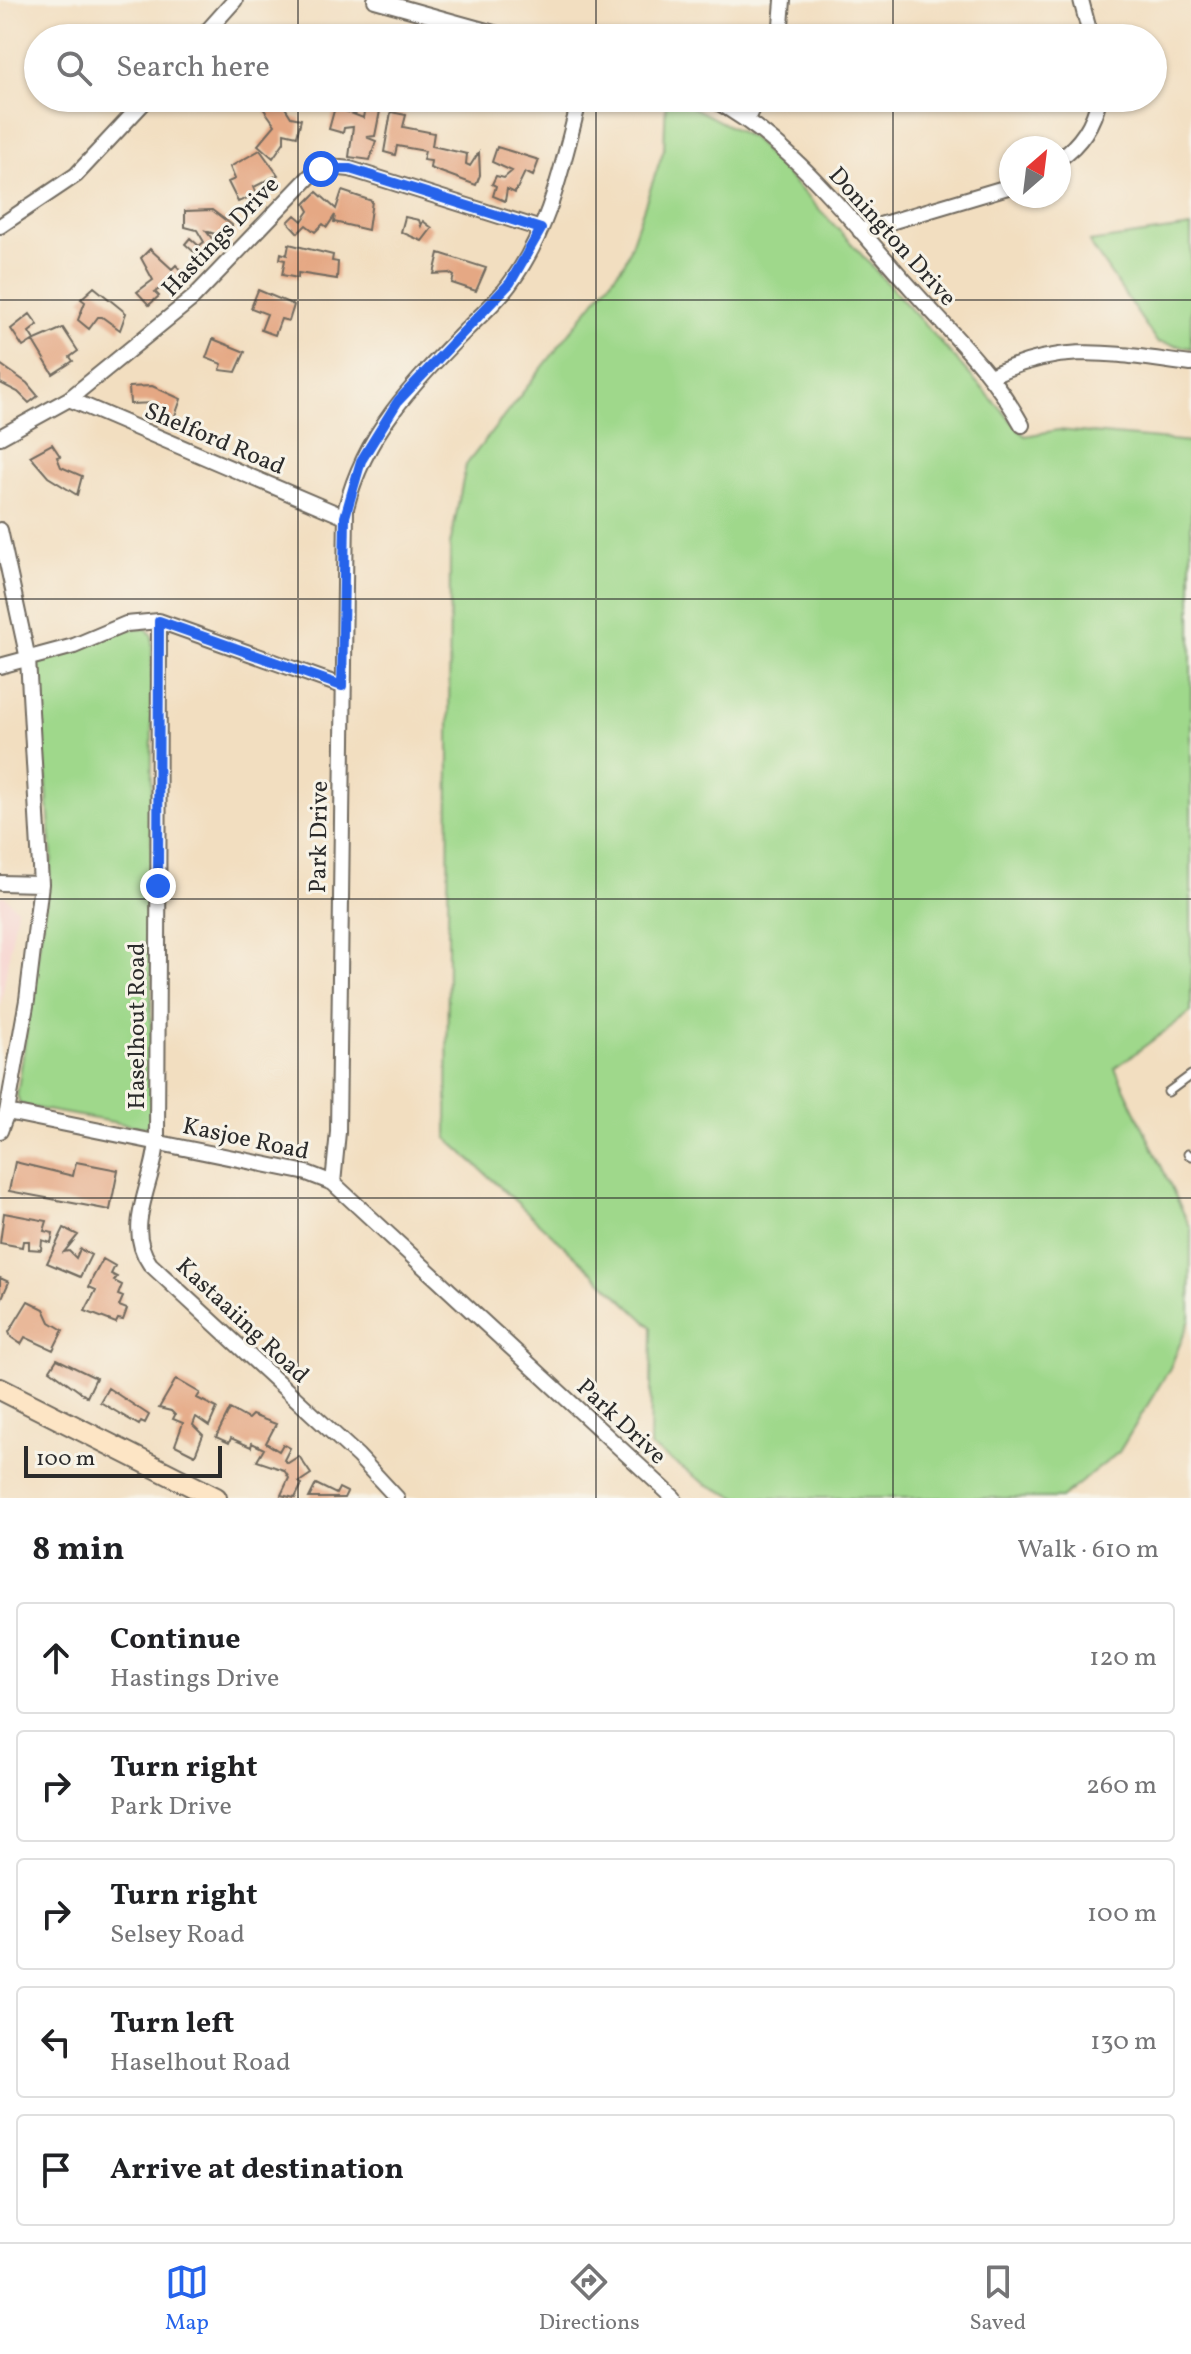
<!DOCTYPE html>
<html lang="en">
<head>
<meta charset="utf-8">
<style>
  body { margin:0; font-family:Vollkorn,serif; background:#f6f6f6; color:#202124 }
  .compass { position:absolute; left:999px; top:136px; width:72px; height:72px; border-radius:50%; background:#fff; box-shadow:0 2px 6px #0004; rotate:28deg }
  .scale { position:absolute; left:24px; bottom:20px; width:198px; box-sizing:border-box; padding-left:8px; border:4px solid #2b2b2b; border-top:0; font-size:22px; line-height:28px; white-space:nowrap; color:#2b2b2b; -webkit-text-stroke:6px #f7f3e8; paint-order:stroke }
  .stop { position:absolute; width:24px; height:24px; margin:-18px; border:6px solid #2563eb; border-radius:50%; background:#fff }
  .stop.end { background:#2563eb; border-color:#fff; box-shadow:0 2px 8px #0008 }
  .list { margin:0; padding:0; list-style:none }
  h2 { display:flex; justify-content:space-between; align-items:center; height:104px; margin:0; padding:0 32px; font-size:34px }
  h2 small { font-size:26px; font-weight:400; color:#757577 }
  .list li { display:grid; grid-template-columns:52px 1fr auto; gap:24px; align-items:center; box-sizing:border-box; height:112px; margin:0 16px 16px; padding:0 16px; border:2px solid #e0e0e0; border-radius:8px }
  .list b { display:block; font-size:30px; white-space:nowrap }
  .list p { margin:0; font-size:26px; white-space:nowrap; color:#757577 }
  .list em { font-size:26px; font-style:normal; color:#757577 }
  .icon { flex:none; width:44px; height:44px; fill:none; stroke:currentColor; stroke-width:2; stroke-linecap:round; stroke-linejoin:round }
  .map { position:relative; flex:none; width:1191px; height:1498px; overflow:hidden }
  .search { position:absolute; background:#fff; box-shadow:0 2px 6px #0004; left:24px; right:24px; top:24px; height:88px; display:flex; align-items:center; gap:20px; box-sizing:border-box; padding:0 28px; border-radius:44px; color:#757577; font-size:30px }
  .sheet { height:744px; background:#fff }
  nav { display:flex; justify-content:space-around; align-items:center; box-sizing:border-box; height:112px; border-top:2px solid #e0e0e0; background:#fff; font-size:22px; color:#757577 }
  nav a { display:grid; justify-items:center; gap:4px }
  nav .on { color:#2563eb }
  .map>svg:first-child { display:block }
  .built { fill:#f7d0cd }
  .green { fill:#9fd88b; stroke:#65825b; stroke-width:2 }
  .building { fill:#e5a884 }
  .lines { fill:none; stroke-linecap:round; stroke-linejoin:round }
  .lane-casing { stroke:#716a5f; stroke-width:11 }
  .street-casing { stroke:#716a5f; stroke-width:18 }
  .secondary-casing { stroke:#716a5f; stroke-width:24 }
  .lane { stroke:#fff; stroke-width:7 }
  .street { stroke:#fff; stroke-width:14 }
  .secondary { stroke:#fde5c5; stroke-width:20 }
  .route { stroke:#2563eb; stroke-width:10 }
  .grid { fill:none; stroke:#2b2b2b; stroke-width:2; stroke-opacity:0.55 }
  .labels { text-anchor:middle; stroke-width:6; stroke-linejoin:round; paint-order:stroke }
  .street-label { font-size:24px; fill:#2b2b2b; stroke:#f7f3e8 }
</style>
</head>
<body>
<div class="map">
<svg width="1191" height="1498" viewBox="0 0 1191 1498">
  <rect width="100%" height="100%" fill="#f7f3e8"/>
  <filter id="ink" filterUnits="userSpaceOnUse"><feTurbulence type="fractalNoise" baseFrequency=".0125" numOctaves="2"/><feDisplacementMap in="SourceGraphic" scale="16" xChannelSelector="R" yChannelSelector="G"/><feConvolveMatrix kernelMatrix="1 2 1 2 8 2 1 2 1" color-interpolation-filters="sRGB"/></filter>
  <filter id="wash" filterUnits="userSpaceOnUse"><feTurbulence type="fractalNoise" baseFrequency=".006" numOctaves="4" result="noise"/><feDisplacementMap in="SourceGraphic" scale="32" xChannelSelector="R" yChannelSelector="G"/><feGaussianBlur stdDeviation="1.8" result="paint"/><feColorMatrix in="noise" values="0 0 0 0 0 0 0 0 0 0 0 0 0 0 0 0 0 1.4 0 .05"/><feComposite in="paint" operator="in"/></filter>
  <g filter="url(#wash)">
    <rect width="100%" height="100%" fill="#f2dec0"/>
    <!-- built -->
    <path class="built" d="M0,896H5L17,909L0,1008Z"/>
    <!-- green -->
    <path class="green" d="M666,98H675L752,138L851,243L1025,436L1058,430L1191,442V1012L1115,1068L1191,1229L1190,1320L1170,1368L1119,1452L1061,1498H738L706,1484L650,1446L652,1327L447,1138L450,545L466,465L625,262L664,149Z
      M1191,227V348L1157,342L1089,242Z
      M113,629H147L152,636L151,1120L146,1128L29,1107L20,1104L17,1095L52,858L38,664Z"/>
    <g id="blocks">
      <!-- building -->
      <path class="building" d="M279,98L291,117L301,119L297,136L284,133V142L273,158L258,145L275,125L263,108Z
        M366,102L381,106L375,136L366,137L376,141L370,160L349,157L353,127L344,128L343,133L329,129L335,107L363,118Z
        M391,112L406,115L403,127L434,133L432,146L467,154L466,164L470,166L479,152L480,175L476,185L430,168L431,161L423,160L425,151L397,146L395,155L384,152Z
        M497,147L539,160L533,176L525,172L515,193L507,189L505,201L493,196L496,186L492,184L496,176L504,178L512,171L492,162Z
        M260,150L278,175L254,187L257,194L238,202L228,182L235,179L230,167Z
        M342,191L372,201L368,230L334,222L335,215L327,227L323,224L315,232L306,225L298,233L288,222L295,215L302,221L309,211L305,204L317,192L336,209Z
        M212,210L232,225V229L224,237L206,231L217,245L204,261L185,244L190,238L199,246L204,242L197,230L185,227V211Z
        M405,217L419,220L421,226L423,221L432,228L422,241L401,232Z
        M289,244L333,255L332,261L338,262L337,279L298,273V278L282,275L285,260L280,259L281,253L287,255Z
        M150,249L172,269L176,265L183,273L167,288L164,286L155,292L159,296L149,305L137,292L153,280L141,258Z
        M439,253L486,268L476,291L452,283L454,276L449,273L434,274Z
        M94,287L126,313L120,330L102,317H98L89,329L78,320L85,302L81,299Z
        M258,290L294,305L289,321L281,319L275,335L261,330L267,314L251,308Z
        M30,314L38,325L29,332L34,340L23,347L11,329Z
        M63,328L78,351L70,357L73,361L53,374L33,341Z
        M213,339L245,352L236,372L220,370L222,364L206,358Z
        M0,364L27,383L38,396L29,403L18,392L0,383Z
        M152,386L181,399L171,427L160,422L164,413L154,407L155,403L130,404L129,387Z
        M52,444L60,456L57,457L61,467L82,476L77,495L48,477L30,456Z
        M15,1162L73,1176L76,1162L118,1170L110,1210L9,1191Z
        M4,1213L47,1221L44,1231L53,1233L51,1243L42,1240L41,1250L29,1249V1241H23L22,1247L0,1243Z
        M64,1228L78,1235L64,1252L69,1251L76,1258L80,1249L91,1255L80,1277L47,1263Z
        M103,1259L115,1266L111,1274L117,1277L114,1281L122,1285L118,1295L123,1297L119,1306L127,1309L123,1320L118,1319L116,1323L85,1311L96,1290L89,1287L92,1279Z
        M0,1278L9,1282L0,1302Z
        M28,1301L44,1309L50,1322L63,1330L53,1350L25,1337L21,1344L11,1337L9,1332Z
        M57,1359L96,1378L87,1397L50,1370Z
        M176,1379L200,1393L197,1398L217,1408L209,1426L196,1417L193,1425L203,1435L195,1455L175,1445L183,1423L173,1419L175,1415L171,1411L159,1408Z
        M108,1388L149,1415L145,1423L141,1421L139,1425L100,1402Z
        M230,1409L248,1419L252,1415L276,1424L266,1443L279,1451L283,1444L290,1448L284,1460L288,1463L299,1456L311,1474L299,1482L302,1484L295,1498L281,1495L289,1478L284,1470L257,1461L264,1449L252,1443L251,1447L231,1438L229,1443L216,1437Z
        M316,1484L336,1494L339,1488L347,1492L344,1498H309Z"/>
    </g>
  </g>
  <g filter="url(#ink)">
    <use href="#blocks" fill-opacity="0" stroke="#716a5f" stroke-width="2"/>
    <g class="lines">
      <defs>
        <path id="lane" d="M1168,1092L1191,1075
          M1188,1154L1191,1156"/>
        <path id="street" d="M375,0L512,38
          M1081,0L1091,38
          M201,38L235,0
          M780,38L783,0
          M580,98C563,162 550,231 509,285C497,301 481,315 467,329C414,383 365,432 346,508L338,1132L333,1183L674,1498
          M710,98C792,141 849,219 910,287C950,332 993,372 1022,425
          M747,119L757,98
          M1059,159C1081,144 1094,123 1099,98
          M0,226L76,175L148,98
          M860,231L1011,186
          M990,376C1065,341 1113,354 1191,364
          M69,399L345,517
          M0,437L69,399L193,298L316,170L331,167L350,169L541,229
          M0,530L28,659L41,884L27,1000L7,1112L0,1131
          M159,621C159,793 158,964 157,1136C157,1180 122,1224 150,1264L358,1456L397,1498
          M0,666L74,646L126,624L159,621L342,686
          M0,883L41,884
          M7,1112L307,1173L333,1183"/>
        <path id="secondary" d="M0,1389L216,1498"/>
      </defs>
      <!-- lane casing -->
      <use href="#lane" class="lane-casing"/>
      <!-- street casing -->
      <use href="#street" class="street-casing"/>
      <!-- secondary casing -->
      <use href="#secondary" class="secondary-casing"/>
      <!-- lane -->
      <use href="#lane" class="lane"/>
      <!-- street -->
      <use href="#street" class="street"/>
      <!-- secondary -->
      <use href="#secondary" class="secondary"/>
    </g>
  </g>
  <g class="lines" filter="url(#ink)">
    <!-- route -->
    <path class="route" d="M158,886L159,621L342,686L345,517L361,461L398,401L510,283L541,229L350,169H321"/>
  </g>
  <!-- grid -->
  <path class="grid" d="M298,0V38M596,0V38M893,0V38M298,98V1498M596,98V1498M893,98V1498M0,300H1191M0,599H1191M0,899H1191M0,1198H1191"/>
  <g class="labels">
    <!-- street labels -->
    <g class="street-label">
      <text transform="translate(220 236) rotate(-46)" y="8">Hastings Drive</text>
      <text transform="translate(893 236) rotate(48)" y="8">Donington Drive</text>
      <text transform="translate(215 438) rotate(23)" y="8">Shelford Road</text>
      <text transform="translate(318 837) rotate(-89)" y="8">Park Drive</text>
      <text transform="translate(136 1026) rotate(-90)" y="8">Haselhout Road</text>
      <text transform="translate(246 1138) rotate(12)" y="8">Kasjoe Road</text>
      <text transform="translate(243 1320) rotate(43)" y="8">Kastaaiing Road</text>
      <text transform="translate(622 1421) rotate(43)" y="8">Park Drive</text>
    </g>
  </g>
</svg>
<svg class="compass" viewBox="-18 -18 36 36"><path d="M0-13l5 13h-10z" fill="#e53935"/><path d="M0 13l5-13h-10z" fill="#757577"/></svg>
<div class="scale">100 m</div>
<div class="stop" style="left:321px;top:169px"></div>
<div class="stop end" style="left:158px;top:886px"></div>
<div class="search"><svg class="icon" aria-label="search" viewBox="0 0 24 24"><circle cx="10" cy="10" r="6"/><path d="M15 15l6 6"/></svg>Search here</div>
</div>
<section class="sheet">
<h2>8 min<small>Walk · 610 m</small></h2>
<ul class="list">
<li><svg class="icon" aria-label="ahead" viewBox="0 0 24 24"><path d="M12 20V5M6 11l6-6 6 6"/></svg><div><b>Continue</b><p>Hastings Drive</p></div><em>120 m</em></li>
<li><svg class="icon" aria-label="right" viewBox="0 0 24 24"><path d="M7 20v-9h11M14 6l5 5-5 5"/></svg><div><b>Turn right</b><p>Park Drive</p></div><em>260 m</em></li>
<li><svg class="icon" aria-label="right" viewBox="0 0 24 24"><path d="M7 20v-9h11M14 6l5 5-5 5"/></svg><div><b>Turn right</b><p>Selsey Road</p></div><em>100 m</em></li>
<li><svg class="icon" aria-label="left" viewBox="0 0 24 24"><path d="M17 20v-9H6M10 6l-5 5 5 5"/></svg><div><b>Turn left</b><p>Haselhout Road</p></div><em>130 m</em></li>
<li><svg class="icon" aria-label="arrive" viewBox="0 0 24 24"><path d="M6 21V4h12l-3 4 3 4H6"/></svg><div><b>Arrive at destination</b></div></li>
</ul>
</section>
<nav>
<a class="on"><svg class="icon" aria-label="map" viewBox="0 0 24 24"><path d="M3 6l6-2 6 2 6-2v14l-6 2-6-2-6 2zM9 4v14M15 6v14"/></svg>Map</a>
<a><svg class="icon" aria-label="directions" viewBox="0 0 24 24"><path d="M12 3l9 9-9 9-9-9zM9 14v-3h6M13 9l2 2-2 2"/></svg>Directions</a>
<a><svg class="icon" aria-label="saved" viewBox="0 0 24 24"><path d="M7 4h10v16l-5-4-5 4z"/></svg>Saved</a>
</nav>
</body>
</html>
